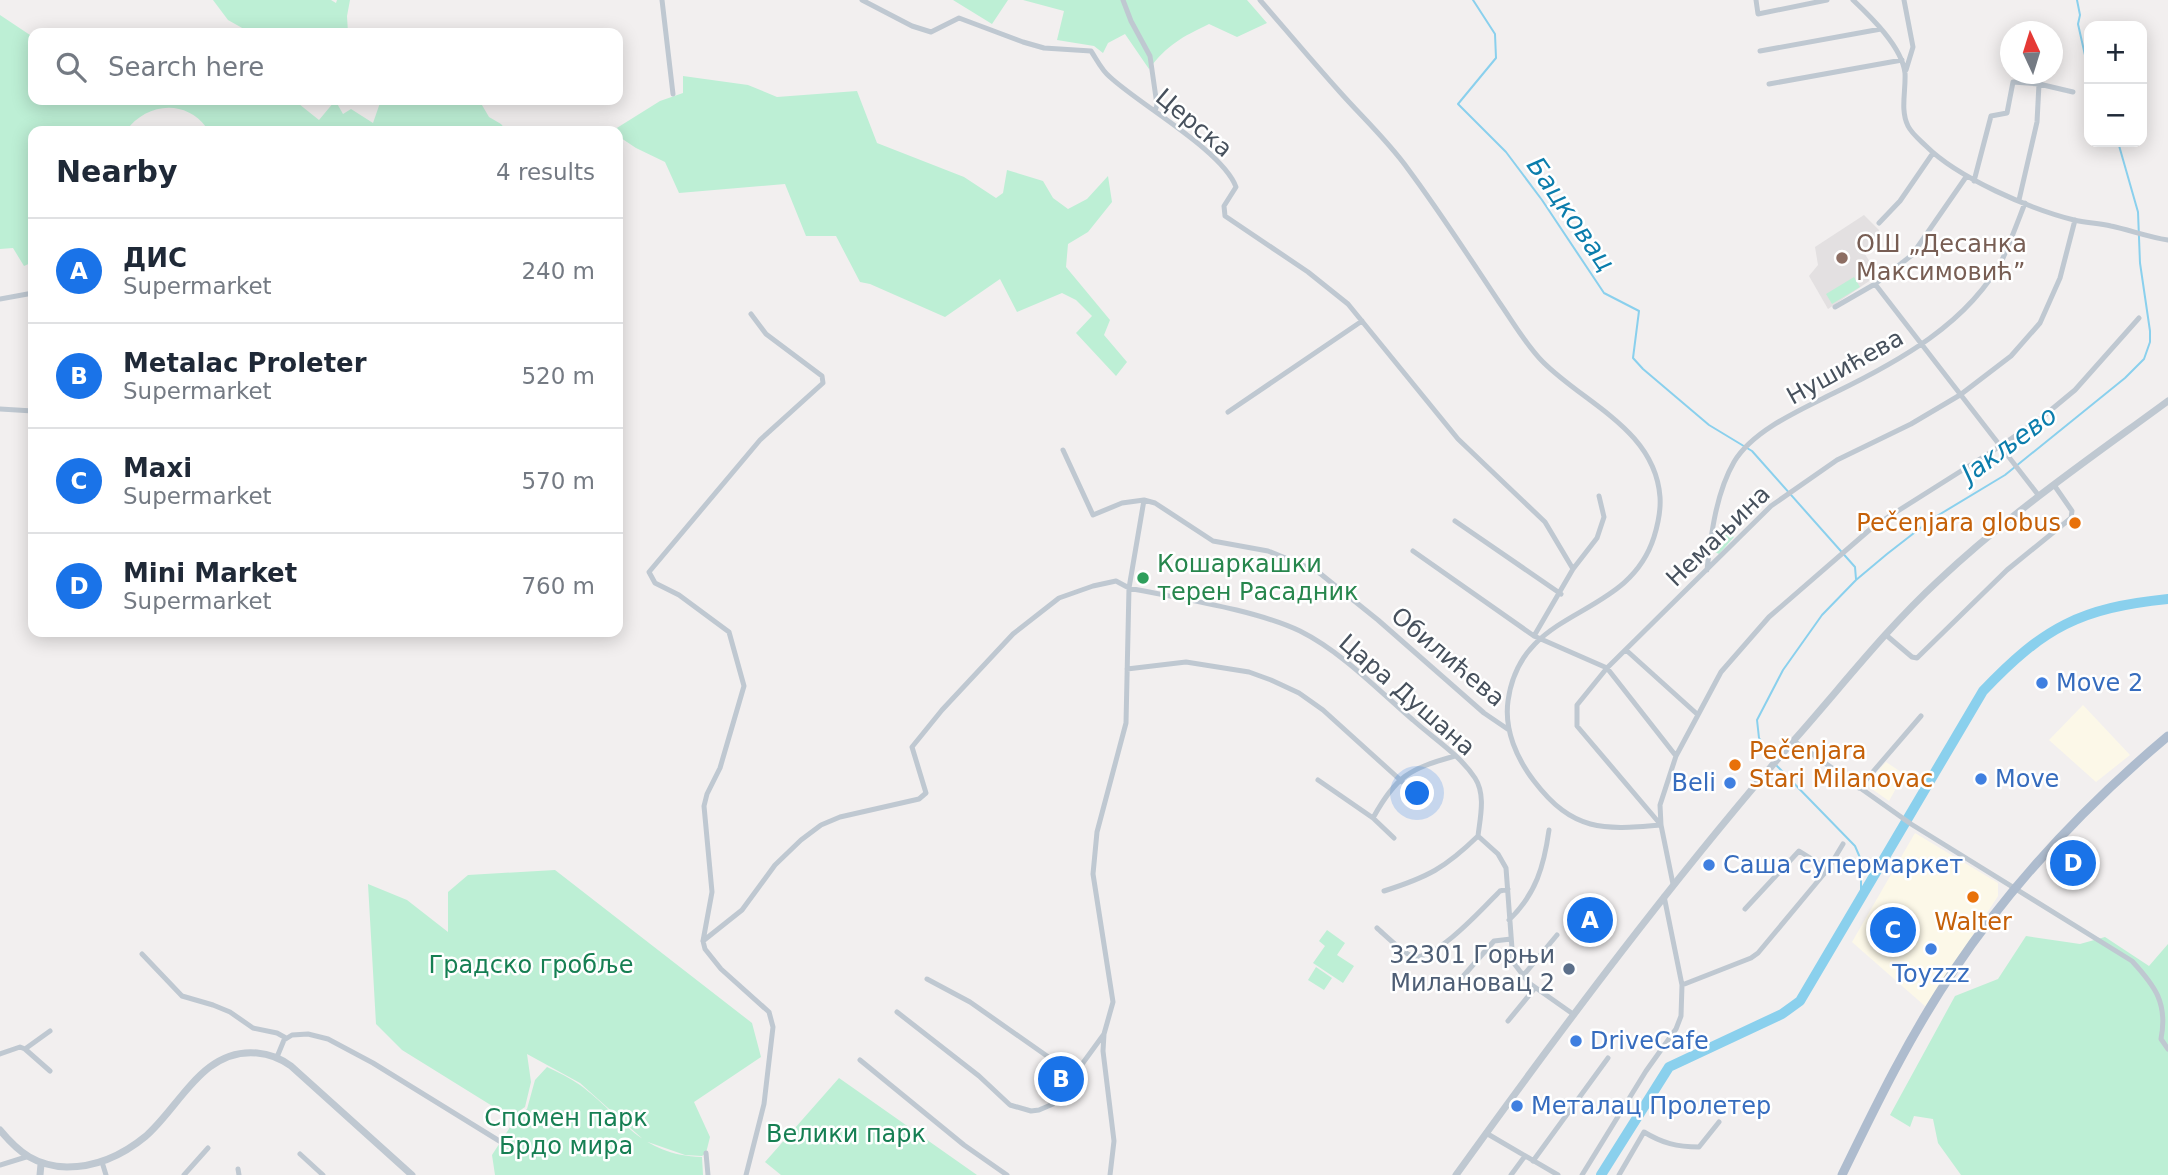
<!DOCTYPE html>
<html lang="en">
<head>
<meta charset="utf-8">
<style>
  body { margin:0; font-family:"DejaVu Sans",sans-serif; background:#f6f6f7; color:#1f2937 }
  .controls { position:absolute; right:21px; top:21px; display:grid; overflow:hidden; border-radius:14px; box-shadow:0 4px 18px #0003 }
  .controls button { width:63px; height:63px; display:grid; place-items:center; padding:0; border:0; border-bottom:2px solid #e0e1e3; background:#fff; color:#1f2937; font:35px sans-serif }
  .compass { position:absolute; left:2000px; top:21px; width:63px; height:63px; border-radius:50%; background:#fff; box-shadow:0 4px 18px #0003; rotate:356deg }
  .you { position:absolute; left:1418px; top:794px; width:24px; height:24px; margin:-18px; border:5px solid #fff; border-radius:50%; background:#1a73e8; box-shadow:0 0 0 10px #1a73e833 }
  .badge { display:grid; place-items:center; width:46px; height:46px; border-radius:50%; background:#1a73e8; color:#fff; font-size:23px; font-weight:700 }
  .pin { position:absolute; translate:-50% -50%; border:4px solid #fff; box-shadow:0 2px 7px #0006 }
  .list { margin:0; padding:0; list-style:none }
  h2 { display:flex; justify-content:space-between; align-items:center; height:91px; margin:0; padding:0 28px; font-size:30px }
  h2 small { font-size:23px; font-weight:400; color:#747a83 }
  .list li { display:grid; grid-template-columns:46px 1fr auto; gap:21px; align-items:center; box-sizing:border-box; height:105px; padding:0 28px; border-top:2px solid #e0e1e3 }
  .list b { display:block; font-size:26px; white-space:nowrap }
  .list p { margin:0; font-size:23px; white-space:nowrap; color:#747a83 }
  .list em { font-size:23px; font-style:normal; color:#747a83 }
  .icon { flex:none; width:38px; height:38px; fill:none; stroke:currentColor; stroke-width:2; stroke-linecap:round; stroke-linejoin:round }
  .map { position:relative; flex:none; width:2168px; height:1175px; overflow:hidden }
  .search { position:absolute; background:#fff; box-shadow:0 4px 18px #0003; left:28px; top:28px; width:595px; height:77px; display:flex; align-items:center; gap:18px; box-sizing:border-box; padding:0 24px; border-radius:14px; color:#747a83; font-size:26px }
  .panel { position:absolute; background:#fff; box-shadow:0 4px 18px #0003; left:28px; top:126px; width:595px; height:511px; border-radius:14px }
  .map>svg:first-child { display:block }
  .commercial { fill:#fcf8e8 }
  .education { fill:#e3e0e1 }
  .green { fill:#bdefd5 }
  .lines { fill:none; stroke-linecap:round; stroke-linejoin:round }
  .stream { stroke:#8ad0ed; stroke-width:2 }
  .river { stroke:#8ad0ed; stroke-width:10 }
  .minor { stroke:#bfc8d1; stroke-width:5 }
  .tertiary { stroke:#bfc8d1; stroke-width:7 }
  .primary { stroke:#aebcce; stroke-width:9 }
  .education-dot { fill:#8d6e63; stroke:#fff; stroke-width:2.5 }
  .food-dot { fill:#e8710a; stroke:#fff; stroke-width:2.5 }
  .leisure-dot { fill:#2e9e5b; stroke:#fff; stroke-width:2.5 }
  .shop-dot { fill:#3f7fe0; stroke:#fff; stroke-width:2.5 }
  .service-dot { fill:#5c6f8a; stroke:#fff; stroke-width:2.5 }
  .labels { text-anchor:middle; stroke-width:5; stroke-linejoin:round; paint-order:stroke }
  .street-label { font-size:24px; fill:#47515d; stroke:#fff }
  .education-label { font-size:24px; fill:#785e54; stroke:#fff; text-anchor:start }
  .food-label { font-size:24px; fill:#c56008; stroke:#fff; text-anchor:end }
  .leisure-label { font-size:24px; fill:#27864d; stroke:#fff; text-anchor:start }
  .shop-label { font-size:24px; fill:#366cbe; stroke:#fff; text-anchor:start }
  .service-label { font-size:24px; fill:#4e5e75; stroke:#fff; text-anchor:end }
  .park-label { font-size:24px; fill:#167f53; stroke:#fff }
  .water-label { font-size:26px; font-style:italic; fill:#0b7dac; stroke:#fff }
</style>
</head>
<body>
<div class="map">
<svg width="2168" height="1175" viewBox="0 0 2168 1175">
  <rect width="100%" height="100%" fill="#f2efef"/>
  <!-- commercial -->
  <path class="commercial" d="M2083,705L2130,755L2096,782L2049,740Z
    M1886,762L1904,774L1889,801L1869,787L1868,782Z
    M1915,833L1998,883V896L1926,1007L1852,942Z"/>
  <!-- education -->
  <path class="education" d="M1864,215L1879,230L1876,241L1863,251L1878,275L1828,309L1809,276L1818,265L1815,247Z"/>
  <!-- green -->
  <path class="green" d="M213,0H331L336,3L337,0H350L347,16L348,33H251L228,20Z
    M953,0H1008L992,24Z
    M1023,0H1247L1267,23L1237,37L1209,24C1182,37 1167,45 1149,69L1125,34L1108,43L1103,53L1094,46L1057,40L1064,11Z
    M0,15L33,37V100H294L319,120L334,102L331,100H335L343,114L351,109L373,123L381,100H479L489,117L501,124L507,131H205L206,127C184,98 145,104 126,131H33V262L24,266L13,248L0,249Z
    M683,76L748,85L777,97L857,91L877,143L964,177L996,198L1003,193L1007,170L1043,181L1053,198L1068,209L1087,199L1108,176L1112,202L1088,232L1068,244L1066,267L1110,320L1104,335L1127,362L1116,376L1076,333L1092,316L1076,300L1062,293L1017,312L1000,279L945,317L870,284L860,282L836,236H806L785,184L679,193L665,162L636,148L618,136V131H612L660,101L683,93Z
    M1854,277L1860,287L1832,304L1826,294Z
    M1719,530L1734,537L1719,554L1715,552Z
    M555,870L752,1023L761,1057L694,1102L710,1137L706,1153L702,1156L685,1155L645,1141L580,1083L527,1054L531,1082L525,1107L510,1117L402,1050L376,1024L368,884L407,900L448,932V892L468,875Z
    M1327,930L1345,943L1337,955L1354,966L1343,983L1313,963L1325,946L1319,941Z
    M2026,936L2080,944L2105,937L2149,966L2168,944V1175H1961L1938,1143L1933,1119L1914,1116L1910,1127L1890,1115L1955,996L1998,979Z
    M1316,967L1332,978L1324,990L1308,980Z
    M547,1067C558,1072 570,1078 580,1085C624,1118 640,1155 702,1157L703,1175H495L492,1155L516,1118L527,1109L535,1080Z
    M839,1078L977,1175H781L765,1162Z"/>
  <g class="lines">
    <!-- stream -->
    <path class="stream" d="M1473,0L1495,34L1496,58L1458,104L1506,152L1542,200L1604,293L1639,311L1633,358L1643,369L1709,425L1752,451L1855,567L1856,579
      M2077,0L2080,15L2078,24L2089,73
      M1774,761L1759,738L1757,720L1783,670L1822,615L1856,580L1887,554L1932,519L2005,475L2125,378L2144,359L2150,342V331L2140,263L2138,212L2118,142
      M1777,766L1855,846L1861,860V897"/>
    <!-- river -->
    <path class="river" d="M1601,1175L1669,1067L1782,1014L1800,1001L1983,691C2044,627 2080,608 2168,599"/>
    <!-- minor -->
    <path class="minor" d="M662,0L673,94
      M862,0L912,26L931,32L959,18L1023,42L1044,48L1091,51C1097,60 1102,71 1110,77C1140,105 1223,151 1236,187L1224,206L1225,216L1308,272L1348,304L1458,439L1545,522L1573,569
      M1123,0L1131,21L1150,56L1157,105L1155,111
      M1260,0C1286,30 1312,61 1339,91C1362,117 1388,141 1408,169C1440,212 1469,257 1499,302C1513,322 1526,345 1543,362C1585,404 1655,430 1660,497C1661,511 1658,524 1654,537C1627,622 1521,604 1508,701C1504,730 1517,759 1534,781C1573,832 1603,830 1661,825
      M1756,0L1758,14L1827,0
      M1853,0C1871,17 1902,47 1905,73C1906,91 1900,110 1908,126C1912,134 1920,140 1926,146C1958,178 2030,209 2074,220C2086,223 2099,223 2111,226C2130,230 2148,237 2168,240
      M1904,0L1913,47L1906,70
      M1760,51L1881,29
      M1769,84L1902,60
      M1974,181L1991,116L2007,113L2013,82L2039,84L2073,92
      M2019,200L2037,122L2039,84
      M1879,223L1900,201L1933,153
      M1875,284L2039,496
      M0,299L33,293
      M1835,307L1875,284L1912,255L1966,177
      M0,409L33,411
      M1228,412L1362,321
      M1063,450L1093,515L1122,503L1144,500L1155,503L1213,541L1268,551L1317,571L1378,620L1484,713L1509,730
      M1599,496L1604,517L1597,538L1573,569L1534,636L1607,668L1676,756
      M1455,521L1561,594
      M1413,551L1534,636
      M1707,570C1711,535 1716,493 1734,462C1753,430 1802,409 1834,393C1898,362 1969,323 2003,258C2011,240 2018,221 2025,203
      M1886,635L1912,657L1917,658L2007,570L2071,518L2072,511L2054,485
      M1626,650L1697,714
      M1127,669L1186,662L1249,672L1271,680L1299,693L1323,710L1418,796
      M1794,741L1911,824L2132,961C2155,986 2168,1003 2161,1039L2168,1049
      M1318,780L1373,818L1394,838
      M1859,788L1921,716
      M1373,818C1396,776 1409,769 1455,756
      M1661,825L1577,726V705L1607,668L1771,506L1837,460L1911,424L1960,395L2011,356L2040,323L2060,278L2075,220
      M1673,884L1661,825L1660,805L1676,756L1721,672L1769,617L1874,526L1999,447L2040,419L2075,390L2139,318
      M1384,891C1428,877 1445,868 1478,836
      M1745,909L1799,851L1828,869L1843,844
      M1509,920C1536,894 1544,866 1549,830
      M1377,928C1385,935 1403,953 1412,956C1434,963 1485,906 1500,891L1508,889
      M703,941L742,910L775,865L801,840L821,825L840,817L919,799L926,793L912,747L942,710L1013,634L1059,598L1093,586L1116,581L1129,588C1181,599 1253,609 1300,631C1342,652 1378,690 1413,720C1433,738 1460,755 1475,778C1486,795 1480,818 1478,836L1498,854L1506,868L1513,962L1529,983L1573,1014
      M142,954L182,996L213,1005L230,1012L253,1028L277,1033L286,1038
      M1522,977L1557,935
      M927,979L970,1002L1074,1075
      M1459,981L1494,941L1511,939
      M1682,985L1751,958L1758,953L1828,869
      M897,1012L979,1076L1010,1105L1031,1111L1039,1110L1053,1104L1104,1034
      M1508,1021L1535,988
      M25,1049L50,1071
      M0,1054L20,1047L25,1049L50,1031
      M277,1057L284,1040L292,1035L308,1034L328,1039L373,1063L501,1142
      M860,1060L964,1145L1007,1175
      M1486,1133L1558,1175
      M706,1153L708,1175
      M300,1154L323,1175
      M1533,1161L1608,1058
      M102,1162L106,1175
      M0,1165L26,1157
      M238,1169L239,1175
      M184,1175L208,1148
      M746,1175L764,1104L773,1027L769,1012L721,969L705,949L703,941L712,892L704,806L707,794L720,768L744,686L729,632L679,595L655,583L649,572L760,440L823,383L822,376L766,334L751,314
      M1110,1175L1114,1141L1103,1051L1104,1034L1113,1002L1093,874L1097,832L1126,723L1129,588L1144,500
      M1511,1175L1525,1156
      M1582,1175L1646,1071L1676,1029L1681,1016L1682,985L1664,896
      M1619,1175L1644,1132C1662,1143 1677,1147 1699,1147L1719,1122"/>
    <!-- tertiary -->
    <path class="tertiary" d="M0,1130C19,1153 36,1166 67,1167C97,1167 123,1155 146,1136C181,1105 203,1048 257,1053C270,1054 280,1058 291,1066L412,1175
      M40,1175L41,1164
      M1456,1175C1564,1025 1674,878 1795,739C1842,686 1886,629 1938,581C2009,514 2089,459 2168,401"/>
    <!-- primary -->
    <path class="primary" d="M1842,1175C1876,1105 1910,1035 1954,970C2013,882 2087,804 2168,736"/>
  </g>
  <!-- markers -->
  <circle class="education-dot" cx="1842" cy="258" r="7"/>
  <g class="food-dot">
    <circle cx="2075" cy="523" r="7"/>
    <circle cx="1735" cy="765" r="7"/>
    <circle cx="1973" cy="897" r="7"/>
  </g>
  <circle class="leisure-dot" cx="1143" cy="578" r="7"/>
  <g class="shop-dot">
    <circle cx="2042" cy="683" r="7"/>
    <circle cx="1981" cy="779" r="7"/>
    <circle cx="1730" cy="783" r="7"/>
    <circle cx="1709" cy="865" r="7"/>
    <circle cx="1931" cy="949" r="7"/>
    <circle cx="1576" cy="1041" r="7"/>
    <circle cx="1517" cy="1106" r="7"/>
  </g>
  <circle class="service-dot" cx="1569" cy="969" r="7"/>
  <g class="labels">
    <!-- street labels -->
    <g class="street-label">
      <text transform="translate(1194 123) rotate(40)" y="8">Церска</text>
      <text transform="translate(1845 367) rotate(-29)" y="8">Нушићева</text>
      <text transform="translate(1718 536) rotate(-44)" y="8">Немањина</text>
      <text transform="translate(1448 657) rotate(40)" y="8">Обилићева</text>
      <text transform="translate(1407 695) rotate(41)" y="8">Цара Душана</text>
    </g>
    <!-- education labels -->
    <g class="education-label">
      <text x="1856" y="252">ОШ „Десанка<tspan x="1856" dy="28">Максимовић”</tspan></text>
    </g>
    <!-- food labels -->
    <g class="food-label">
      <text x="2061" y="531">Pečenjara globus</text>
      <text x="1749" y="759" text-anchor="start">Pečenjara<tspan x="1749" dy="28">Stari Milanovac</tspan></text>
      <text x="1973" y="930" text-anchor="middle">Walter</text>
    </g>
    <!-- leisure labels -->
    <g class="leisure-label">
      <text x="1157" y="572">Кошаркашки<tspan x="1157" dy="28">терен Расадник</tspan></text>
    </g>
    <!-- shop labels -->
    <g class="shop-label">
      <text x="2056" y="691">Move 2</text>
      <text x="1995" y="787">Move</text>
      <text x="1716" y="791" text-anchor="end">Beli</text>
      <text x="1723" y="873">Саша супермаркет</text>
      <text x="1931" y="982" text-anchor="middle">Toyzzz</text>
      <text x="1590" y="1049">DriveCafe</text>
      <text x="1531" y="1114">Металац Пролетер</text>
    </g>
    <!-- service labels -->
    <g class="service-label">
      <text x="1555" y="963">32301 Горњи<tspan x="1555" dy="28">Милановац 2</tspan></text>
    </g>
    <!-- park labels -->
    <g class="park-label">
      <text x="531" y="973">Градско гробље</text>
      <text x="566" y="1126">Спомен парк<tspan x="566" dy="28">Брдо мира</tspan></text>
      <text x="846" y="1142">Велики парк</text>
    </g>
    <!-- water labels -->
    <g class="water-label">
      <text transform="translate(1571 214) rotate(55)" y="9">Бацковац</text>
      <text transform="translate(2009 444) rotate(-36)" y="9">Јакљево</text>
    </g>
  </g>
</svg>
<div class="controls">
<button>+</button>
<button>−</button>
</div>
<svg class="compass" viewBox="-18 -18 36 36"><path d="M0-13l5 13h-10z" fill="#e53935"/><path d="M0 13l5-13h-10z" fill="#747a83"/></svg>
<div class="you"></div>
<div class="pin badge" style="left:1590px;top:920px">A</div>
<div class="pin badge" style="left:1061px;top:1079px">B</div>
<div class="pin badge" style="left:1893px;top:930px">C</div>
<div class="pin badge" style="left:2073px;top:863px">D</div>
<div class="search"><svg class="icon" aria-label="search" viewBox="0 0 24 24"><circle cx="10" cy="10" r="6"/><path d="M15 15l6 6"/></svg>Search here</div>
<section class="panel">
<h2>Nearby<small>4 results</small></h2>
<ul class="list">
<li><span class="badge">A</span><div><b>ДИС</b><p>Supermarket</p></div><em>240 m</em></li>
<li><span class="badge">B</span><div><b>Metalac Proleter</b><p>Supermarket</p></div><em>520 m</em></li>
<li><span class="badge">C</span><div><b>Maxi</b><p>Supermarket</p></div><em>570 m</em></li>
<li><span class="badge">D</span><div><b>Mini Market</b><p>Supermarket</p></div><em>760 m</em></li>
</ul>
</section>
</div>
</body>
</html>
